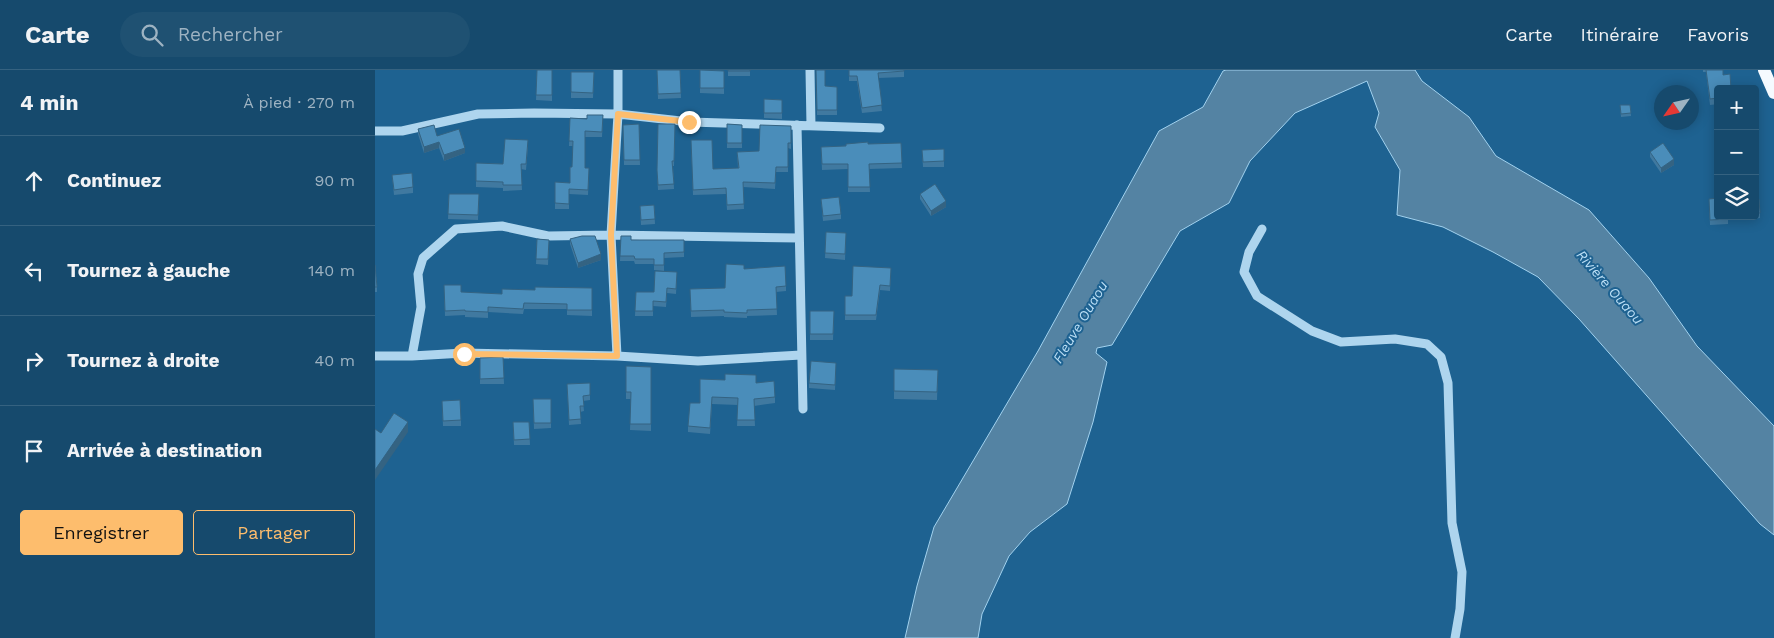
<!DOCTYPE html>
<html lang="fr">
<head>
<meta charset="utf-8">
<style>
  body { margin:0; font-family:"Work Sans",sans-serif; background:#1f5172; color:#f1f3f6 }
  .controls { position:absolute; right:15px; top:15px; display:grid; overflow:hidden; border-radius:5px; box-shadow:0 2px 12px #0003 }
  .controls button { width:45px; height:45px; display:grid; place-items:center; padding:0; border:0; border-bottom:1px solid #356280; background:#164a6d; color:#f1f3f6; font:25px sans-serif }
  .compass { position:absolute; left:1279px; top:15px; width:45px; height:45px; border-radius:50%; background:#164a6d; box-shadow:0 2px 12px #0003; rotate:236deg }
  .stop { position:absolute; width:15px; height:15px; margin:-11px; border:4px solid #fdbd6d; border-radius:50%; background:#fff }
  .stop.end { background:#fdbd6d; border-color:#fff; box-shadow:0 1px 5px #0008 }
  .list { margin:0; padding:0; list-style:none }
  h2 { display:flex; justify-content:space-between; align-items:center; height:65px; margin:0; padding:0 20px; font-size:21px }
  h2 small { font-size:16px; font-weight:400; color:#9eb3c2 }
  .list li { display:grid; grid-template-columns:32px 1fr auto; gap:15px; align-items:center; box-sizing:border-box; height:90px; padding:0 20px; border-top:1px solid #356280 }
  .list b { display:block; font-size:19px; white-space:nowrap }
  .list em { font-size:16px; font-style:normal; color:#9eb3c2 }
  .actions { display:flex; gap:10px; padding:15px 20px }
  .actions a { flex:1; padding:11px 0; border:1px solid #fdbd6d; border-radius:5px; text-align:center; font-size:18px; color:#fdbd6d }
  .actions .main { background:#fdbd6d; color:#111 }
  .icon { flex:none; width:28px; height:28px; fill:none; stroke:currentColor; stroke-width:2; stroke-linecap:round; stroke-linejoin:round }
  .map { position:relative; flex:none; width:1399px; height:568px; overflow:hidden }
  header { display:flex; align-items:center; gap:30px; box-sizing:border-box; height:70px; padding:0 25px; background:#164a6d; border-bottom:1px solid #356280 }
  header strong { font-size:24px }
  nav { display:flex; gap:28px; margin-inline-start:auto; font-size:18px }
  .search { width:350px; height:45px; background:#1f5172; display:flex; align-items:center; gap:12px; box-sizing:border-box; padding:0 18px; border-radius:28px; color:#9eb3c2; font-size:19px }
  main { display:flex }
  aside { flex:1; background:#164a6d }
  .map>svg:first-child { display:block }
  .water { fill:#5483a3; stroke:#a2d2ef }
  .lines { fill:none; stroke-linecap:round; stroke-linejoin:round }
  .minor { stroke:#aed5ee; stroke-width:9 }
  .major { stroke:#f5faff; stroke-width:12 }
  .wall { fill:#4079a0 }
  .shaded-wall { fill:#346382 }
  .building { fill:#4a8dba; stroke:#346382 }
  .route { stroke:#fdbd6d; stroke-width:6 }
  .labels { text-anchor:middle; stroke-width:4; stroke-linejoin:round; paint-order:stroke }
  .water-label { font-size:14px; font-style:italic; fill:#badef5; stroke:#1e6291 }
</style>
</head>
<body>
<header>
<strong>Carte</strong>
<div class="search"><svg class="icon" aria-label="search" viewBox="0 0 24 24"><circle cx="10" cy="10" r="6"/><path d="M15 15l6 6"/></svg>Rechercher</div>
<nav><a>Carte</a><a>Itinéraire</a><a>Favoris</a></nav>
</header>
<main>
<aside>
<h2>4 min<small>À pied · 270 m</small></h2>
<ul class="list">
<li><svg class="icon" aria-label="ahead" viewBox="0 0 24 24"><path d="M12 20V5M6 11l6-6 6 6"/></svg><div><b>Continuez</b></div><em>90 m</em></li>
<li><svg class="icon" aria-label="left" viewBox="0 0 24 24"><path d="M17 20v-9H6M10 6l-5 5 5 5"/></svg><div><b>Tournez à gauche</b></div><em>140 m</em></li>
<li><svg class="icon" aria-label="right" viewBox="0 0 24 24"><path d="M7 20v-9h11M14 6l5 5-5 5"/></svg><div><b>Tournez à droite</b></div><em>40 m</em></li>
<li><svg class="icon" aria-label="arrive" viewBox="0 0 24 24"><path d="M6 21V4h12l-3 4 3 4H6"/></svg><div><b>Arrivée à destination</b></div></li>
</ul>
<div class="actions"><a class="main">Enregistrer</a><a>Partager</a></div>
</aside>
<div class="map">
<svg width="1399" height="568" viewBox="0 0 1399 568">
  <rect width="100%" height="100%" fill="#1e6291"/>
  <!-- water -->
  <path class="water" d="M851,0H1040L1047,11L1094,47L1121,86L1214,140L1274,208L1322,276L1399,356V465L1385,454L1204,249L1163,207L1118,182L1068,157L1022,145L1025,100L1000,57L1004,43L992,11L920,43L875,91L854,133L805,161L737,275L722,278L721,283L732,292L718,352L692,434L655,462L634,486L607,544L603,568H530L542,516L559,457L663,281L784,61L828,37L848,1Z"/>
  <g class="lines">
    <!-- minor -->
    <path class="minor" d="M435,0L436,56
      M422,55L428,339
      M0,61H27L103,44L159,43L243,44L315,52L505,58
      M887,159L874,182L869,202L882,226L937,261L966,272L1020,269L1052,274L1066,287L1073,313L1077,453L1087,502L1085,539L1080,568
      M0,286H37L89,283L242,286L323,291L426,285
      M37,286L46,237L43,204L48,188L81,159L127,156L173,166L236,165L424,168
      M242,286L236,165L243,44V0"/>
    <!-- major -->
    <path class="major" d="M1389,0L1399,23"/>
  </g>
  <!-- wall -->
  <path class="wall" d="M162,0H177V31L161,30Z
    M282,0H305L306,28L283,29Z
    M325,0L349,1V24L325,23Z
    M353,0H375V6H353Z
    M441,0L450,16L462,17V45H442Z
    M474,0H529V7L503,8L507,41L487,43L482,11H474Z
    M1328,0H1348L1343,19V34L1335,35L1331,2H1328Z
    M196,2H219L218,28H196Z
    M389,29L407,30V49L389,48Z
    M1245,35H1255L1256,46L1246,47Z
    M228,45L227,67H210V98H214L213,125L194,124V139H180V112L195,113L197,97L198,76H194L195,48L212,49Z
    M264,54L265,95H249L248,55Z
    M300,54L299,96H298L299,119L283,120L282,100Z
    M352,54L367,55V78H352Z
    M416,56V79L413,78V102H401L400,119L368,117L369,139L352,140L351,124L318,125L316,70L338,99L363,98L362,82L384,81Z
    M43,59L62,66L90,83L69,91L64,78L49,83L43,64Z
    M526,73L527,98L494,99L495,122H473V99L447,100L446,77Z
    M153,76L151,100L146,99L147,120L128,121V118L101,117V93L128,94Z
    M569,79V97H548L547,80Z
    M1275,82L1299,95L1286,103L1275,87Z
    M17,105L38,117V123L19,125Z
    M74,124H104L103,150L73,149Z
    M545,124L571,137L556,146L545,129Z
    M446,129L466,144V149L448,151Z
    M1334,129L1353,146V154L1335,155Z
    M1380,130L1385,143V148L1373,150L1372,146H1380Z
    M279,135L280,154L266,155L265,136Z
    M451,162L471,163L470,190L450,188Z
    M246,166L256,170H309V187L289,188V201L279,200V194H260L259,191H245Z
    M162,169L174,170L173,195L161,194Z
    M195,169L226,190L203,198L195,174Z
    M0,195L2,217V222H0Z
    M516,198L515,221L505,220L501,250H470V226H477Z
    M369,199L411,216V221L401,222L402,245L372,246V248L349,247V246L316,247L315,219L350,218Z
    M302,202L301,224L292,223L291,237L278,236V246H260L261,222H279Z
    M69,215L86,222L127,224L160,220L217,218V246L192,245V239H149L148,244L113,242V248L90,247V245L70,246Z
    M435,241H459L458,270H435Z
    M128,287L129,314H105V288Z
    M461,293L460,320L434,318V313Z
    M251,296L276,297V361L255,360L256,329H251Z
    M519,299L563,300L562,330L519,329Z
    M325,309L381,313L400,327V333L379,336L380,356H362L363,335L337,334L335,364L313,362V356L325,333Z
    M215,313V330L208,331L209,341L205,342L206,354L194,355L192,314Z
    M158,329H176V358L159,359Z
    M67,331L86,350V356H68Z
    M138,352H154L155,375H139Z"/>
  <!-- shaded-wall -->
  <path class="shaded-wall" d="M64,72V78L49,83V77Z
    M90,78V83L69,91V85Z
    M1299,89V95L1286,103V98Z
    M571,131V137L556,146V141Z
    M226,184V190L203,198V193Z
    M33,352V362L0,410V400Z"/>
  <!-- building -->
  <path class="building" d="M162,0H177V25H161Z
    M282,0H305L306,23L283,24Z
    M325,0L349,1V18H325Z
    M353,0H375V1H353Z
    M441,0H450V16L462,17V40H442Z
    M474,0H529V1L503,3L507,35L487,38L482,6H474Z
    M1331,0H1348V5L1355,4L1356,19H1343V28L1335,29Z
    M196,2H219L218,23L196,22Z
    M389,29L407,30V43H389Z
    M1245,35H1255L1256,43L1246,44Z
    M212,45H228L227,62L210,61V98H214L213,120L194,119V134L180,133V112L195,113V97H197L198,71H194L195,48L212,49Z
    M264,54L265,90H249L248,55Z
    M283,54H300L299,91H297L299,114L283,115L282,100Z
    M352,54L367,55V73H352Z
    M59,55L62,66L84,59L90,78L69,85L64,72L49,77L43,59Z
    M385,55L416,56V73H413V97H401L400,113L368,112L369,134L352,135L351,118L318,120L316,70H337L338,99L364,98L362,82L384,81Z
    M130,69L153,70L151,94H146L147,115H128V112L101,111V93L128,94Z
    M493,72V74L526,73L527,93L494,94L495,117H473V94H447L446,77L471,76V74Z
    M1288,73L1299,89L1286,98L1275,82Z
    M569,79V91L548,92L547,80Z
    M37,103L38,117L19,120L17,105Z
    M560,114L571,131L556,141L545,124Z
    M74,124H104L103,145L73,144Z
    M464,127L466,144L448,146L446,129Z
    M1343,128V146H1353V149L1335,150L1334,129Z
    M1384,129L1385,143H1380V130Z
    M279,135L280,149L266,150L265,136Z
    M451,162L471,163L470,184L450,183Z
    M207,166H220L226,184L203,193L195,169Z
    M246,166H256V170H309V182L289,183V195H279V189H260L259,186H245Z
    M162,169L174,170L173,189H161Z
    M351,194L369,195V199L410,196L411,216L401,217L402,239L372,240V243L349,242V240L316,241L315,219L350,218Z
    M0,195L2,217H0Z
    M478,196L516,198L515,216L505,215L501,245H470V226H477Z
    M280,201L302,202L301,219L292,218L291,232L278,231V241H260L261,222H279Z
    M69,215H86V222L127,224V219L160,220V217L217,218V240H192V234L149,233L148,239L113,237V242L90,241V240L70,241Z
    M435,241H459L458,264H435Z
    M128,287L129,308L105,309V288Z
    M436,291L461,293L460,315L434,313Z
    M251,296L276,297V354H255L256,322H251Z
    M519,299L563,300L562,322L519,321Z
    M350,304L381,305V313L399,311L400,327L379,329L380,350H362L363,328L337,327L335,358L313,356L315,333H325V309L350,310Z
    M215,313V325L208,326L209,336H205L206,349L194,350L192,314Z
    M158,329H176V353H159Z
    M85,330L86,350L68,351L67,331Z
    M19,343L33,352L0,400V359L6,363Z
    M138,352H154L155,369L139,370Z"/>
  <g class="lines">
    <!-- route -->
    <path class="route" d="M89,284L242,286L236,165L243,44L314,52"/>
  </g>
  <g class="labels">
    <!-- water labels -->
    <g class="water-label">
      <text transform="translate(1235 217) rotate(49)" y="5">Rivière Ouaou</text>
      <text transform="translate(705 252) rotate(-59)" y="5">Fleuve Ouaou</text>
    </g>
  </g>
</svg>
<div class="controls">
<button>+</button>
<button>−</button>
<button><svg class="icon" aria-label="layers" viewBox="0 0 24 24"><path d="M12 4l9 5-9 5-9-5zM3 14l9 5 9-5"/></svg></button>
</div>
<svg class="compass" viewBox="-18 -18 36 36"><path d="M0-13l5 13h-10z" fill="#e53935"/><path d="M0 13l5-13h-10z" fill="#9eb3c2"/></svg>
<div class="stop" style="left:89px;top:284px"></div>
<div class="stop end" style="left:314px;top:52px"></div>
</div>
</main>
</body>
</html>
